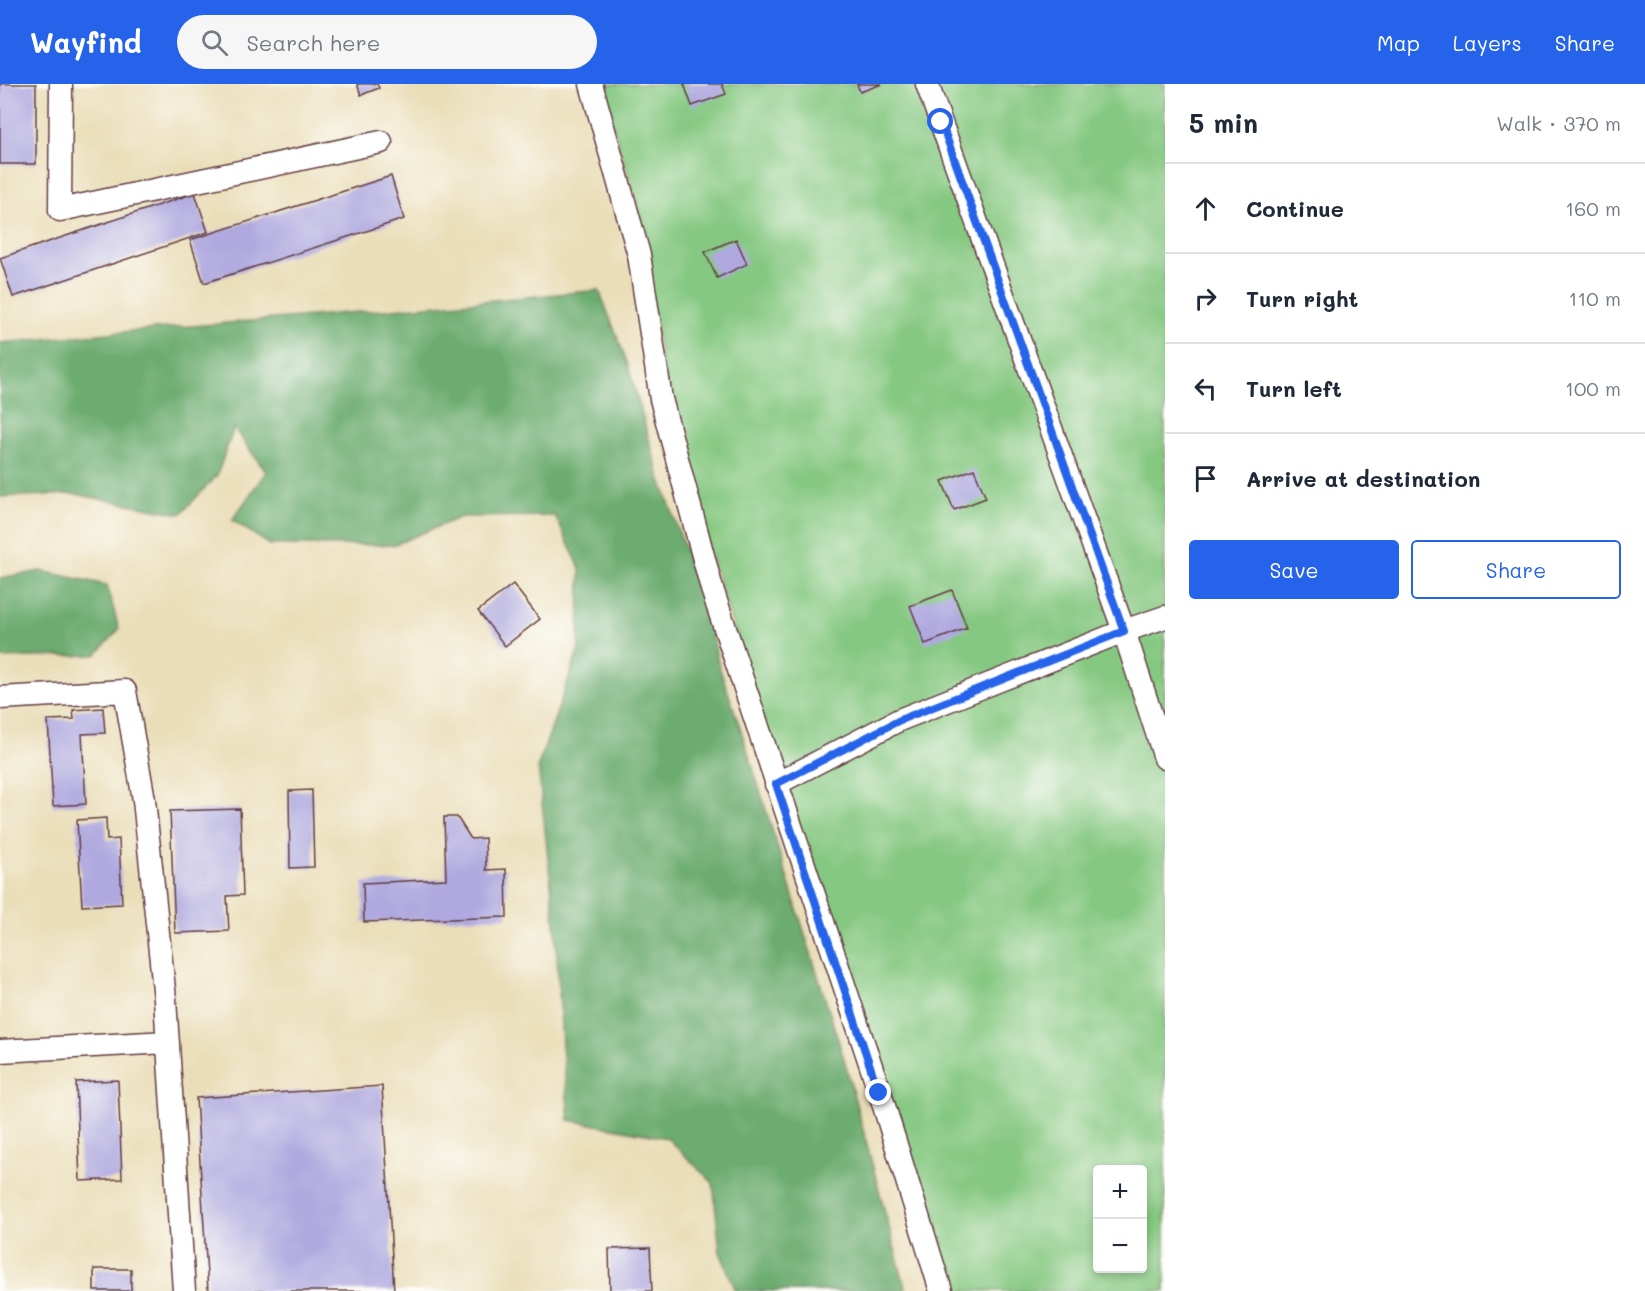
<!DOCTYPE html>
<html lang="en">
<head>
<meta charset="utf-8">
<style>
  body { margin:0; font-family:Mali,sans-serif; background:#f6f6f7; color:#1f2937 }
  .controls { position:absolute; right:18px; bottom:18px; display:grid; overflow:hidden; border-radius:6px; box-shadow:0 3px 9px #0003 }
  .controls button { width:54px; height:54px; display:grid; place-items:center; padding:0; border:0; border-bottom:2px solid #e0e1e3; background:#fff; color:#1f2937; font:30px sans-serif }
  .stop { position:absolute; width:18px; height:18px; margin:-14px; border:4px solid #2563eb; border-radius:50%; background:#fff }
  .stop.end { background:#2563eb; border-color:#fff; box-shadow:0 2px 6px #0008 }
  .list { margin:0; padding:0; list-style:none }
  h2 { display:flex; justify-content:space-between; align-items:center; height:78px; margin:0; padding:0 24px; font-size:26px }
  h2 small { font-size:20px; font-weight:400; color:#747a83 }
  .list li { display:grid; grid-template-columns:39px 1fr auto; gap:18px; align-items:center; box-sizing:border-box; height:90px; padding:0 24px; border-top:2px solid #e0e1e3 }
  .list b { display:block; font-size:22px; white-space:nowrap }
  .list em { font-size:20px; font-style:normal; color:#747a83 }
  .actions { display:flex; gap:12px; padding:18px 24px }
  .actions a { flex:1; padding:14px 0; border:2px solid #2563eb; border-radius:6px; text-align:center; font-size:21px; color:#2563eb }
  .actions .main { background:#2563eb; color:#fff }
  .icon { flex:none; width:33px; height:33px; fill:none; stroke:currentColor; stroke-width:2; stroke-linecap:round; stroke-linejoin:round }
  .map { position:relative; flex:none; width:1165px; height:1207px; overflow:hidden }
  header { display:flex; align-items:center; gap:36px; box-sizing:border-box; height:84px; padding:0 30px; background:#2563eb; color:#fff }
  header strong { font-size:28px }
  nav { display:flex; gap:33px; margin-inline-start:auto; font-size:21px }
  .search { width:420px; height:54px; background:#f6f6f7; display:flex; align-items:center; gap:15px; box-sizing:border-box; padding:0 21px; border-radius:33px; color:#747a83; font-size:22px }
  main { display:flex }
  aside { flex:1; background:#fff }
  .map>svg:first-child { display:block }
  .green { fill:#85c881; stroke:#687456; stroke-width:1.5; fill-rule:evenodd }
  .forest { fill:#6cac6f; stroke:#5b664d; stroke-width:1.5 }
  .building { fill:#afa9df }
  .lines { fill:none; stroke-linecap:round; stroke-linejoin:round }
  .minor-casing { stroke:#623c40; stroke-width:25 }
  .minor { stroke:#fff; stroke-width:22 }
  .route { stroke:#2563eb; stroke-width:8 }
</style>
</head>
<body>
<header>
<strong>Wayfind</strong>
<div class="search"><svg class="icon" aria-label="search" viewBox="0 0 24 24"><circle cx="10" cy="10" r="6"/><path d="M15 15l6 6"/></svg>Search here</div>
<nav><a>Map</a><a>Layers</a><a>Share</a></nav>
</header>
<main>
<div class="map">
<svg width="1165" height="1207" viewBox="0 0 1165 1207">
  <rect width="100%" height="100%" fill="#fdfcf7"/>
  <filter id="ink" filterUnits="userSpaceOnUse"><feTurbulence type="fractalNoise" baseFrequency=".0167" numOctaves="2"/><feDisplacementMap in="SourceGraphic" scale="12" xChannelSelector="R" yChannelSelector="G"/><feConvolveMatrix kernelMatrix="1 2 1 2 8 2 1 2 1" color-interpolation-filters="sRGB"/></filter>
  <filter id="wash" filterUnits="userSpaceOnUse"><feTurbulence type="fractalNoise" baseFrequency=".008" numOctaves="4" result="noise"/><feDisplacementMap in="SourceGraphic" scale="24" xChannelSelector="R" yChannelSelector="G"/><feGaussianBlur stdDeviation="1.35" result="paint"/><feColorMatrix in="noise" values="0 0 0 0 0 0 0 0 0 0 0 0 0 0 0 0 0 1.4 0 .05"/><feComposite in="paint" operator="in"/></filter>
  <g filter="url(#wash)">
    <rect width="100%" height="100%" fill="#eadeb9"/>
    <!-- green -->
    <path class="green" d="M600,0H1165V1207H947L705,455L662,285L638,123ZM1098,1086H1142V1184H1098Z"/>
    <!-- forest -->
    <path class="forest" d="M599,206L627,278L659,390L708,532L719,582L740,643L845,978L906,1207H736L720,1168L713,1099L667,1054L569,1036L562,961L555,838L538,682L579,565L580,484L555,432L461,433L394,461H270L232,436L266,388L234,344L217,391L181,430L74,410L0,413V259C200,240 400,226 599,206Z
      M41,487L107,501L119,545L96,571L0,574V494Z"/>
    <g id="blocks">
      <!-- building -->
      <path class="building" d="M0,0H36V80H0Z
        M357,0H377L379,4L361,11Z
        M684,0H722L726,10L692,22Z
        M857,0H882L860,8Z
        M391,92L404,135L204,199L190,156Z
        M195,109L208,148L13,213L0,174Z
        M736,155L747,180L717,194L705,168Z
        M974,385L986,414L954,426L942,397Z
        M513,500L540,535L505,562L478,527Z
        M952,506L967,544L925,560L910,522Z
        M103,624L105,649L82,650L86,720L53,722L48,636L74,635L73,626Z
        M312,706L314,783L290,784L289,707Z
        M240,725L243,811L227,812L229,847L175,849L170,727Z
        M444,733H457L471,755L485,754L486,786L506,785L507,833L364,838L363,799L446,795Z
        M106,734L107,756L119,755L122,820L82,822L77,736Z
        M118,996L122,1095L80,1097L76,998Z
        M382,1002L394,1207H208L196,1014Z
        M650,1164L652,1207H610L609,1165Z
        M94,1185H131V1207H94Z"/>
    </g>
  </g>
  <g filter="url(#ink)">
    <use href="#blocks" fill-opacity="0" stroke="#623c40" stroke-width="1.5"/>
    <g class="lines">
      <defs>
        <path id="minor" d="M61,0L60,126L381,58
          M591,0L639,171L661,315L712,505L880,1009L941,1207
          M927,0L1124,547L1165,674
          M0,614L125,607L144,716L165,915L184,1207
          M776,700L899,636L1124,547L1165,533
          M0,967L168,958"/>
      </defs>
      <!-- minor casing -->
      <use href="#minor" class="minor-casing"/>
      <!-- minor -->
      <use href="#minor" class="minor"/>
    </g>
  </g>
  <g class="lines" filter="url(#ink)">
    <!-- route -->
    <path class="route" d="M879,1009L776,700L900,636L1124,547L941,38"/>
  </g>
</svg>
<div class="controls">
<button>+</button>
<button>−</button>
</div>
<div class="stop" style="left:941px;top:38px"></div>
<div class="stop end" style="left:879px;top:1009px"></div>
</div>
<aside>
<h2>5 min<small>Walk · 370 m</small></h2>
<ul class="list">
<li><svg class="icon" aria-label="ahead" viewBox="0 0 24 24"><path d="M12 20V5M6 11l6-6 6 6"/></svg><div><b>Continue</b></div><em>160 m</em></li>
<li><svg class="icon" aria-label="right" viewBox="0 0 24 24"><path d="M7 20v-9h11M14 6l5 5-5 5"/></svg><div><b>Turn right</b></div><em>110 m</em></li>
<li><svg class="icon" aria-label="left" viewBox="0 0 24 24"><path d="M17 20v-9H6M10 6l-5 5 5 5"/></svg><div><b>Turn left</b></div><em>100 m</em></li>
<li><svg class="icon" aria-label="arrive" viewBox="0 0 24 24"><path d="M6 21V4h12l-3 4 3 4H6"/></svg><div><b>Arrive at destination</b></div></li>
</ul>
<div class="actions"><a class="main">Save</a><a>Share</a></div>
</aside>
</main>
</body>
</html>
